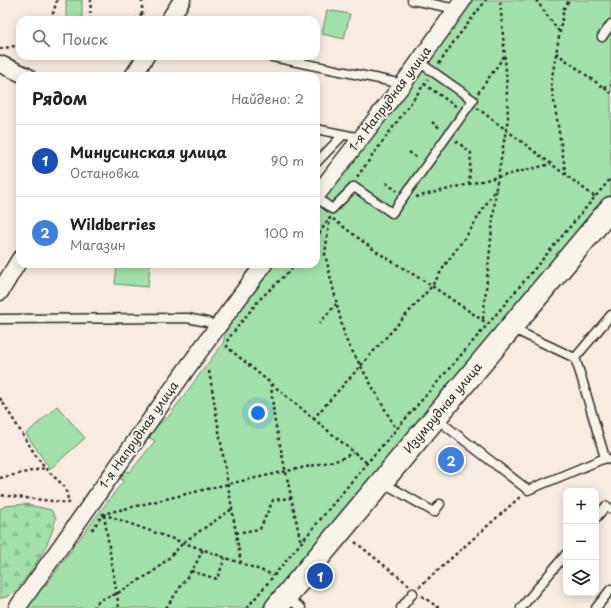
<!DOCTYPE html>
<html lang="ru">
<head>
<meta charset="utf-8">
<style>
  body { margin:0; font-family:"Playpen Sans",sans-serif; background:#f6f6f6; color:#202124 }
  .controls { position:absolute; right:12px; bottom:12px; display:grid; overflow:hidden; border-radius:8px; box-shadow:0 2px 10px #0003 }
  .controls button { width:36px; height:36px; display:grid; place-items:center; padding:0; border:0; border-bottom:1px solid #e0e0e0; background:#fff; color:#202124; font:20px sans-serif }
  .you { position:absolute; left:258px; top:413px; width:14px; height:14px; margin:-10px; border:3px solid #fff; border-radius:50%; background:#1a73e8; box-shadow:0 0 0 6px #1a73e833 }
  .badge { display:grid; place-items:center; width:26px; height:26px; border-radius:50%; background:#1f6fb2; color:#fff; font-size:13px; font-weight:700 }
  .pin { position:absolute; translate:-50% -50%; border:2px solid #fff; box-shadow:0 1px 4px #0006 }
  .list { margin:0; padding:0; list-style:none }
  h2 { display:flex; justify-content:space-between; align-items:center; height:52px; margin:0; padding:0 16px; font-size:17px }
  h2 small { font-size:13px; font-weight:400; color:#757577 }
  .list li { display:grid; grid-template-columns:26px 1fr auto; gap:12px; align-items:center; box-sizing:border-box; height:72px; padding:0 16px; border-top:1px solid #e0e0e0 }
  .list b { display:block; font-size:15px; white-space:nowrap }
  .list p { margin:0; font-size:13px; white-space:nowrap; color:#757577 }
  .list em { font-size:13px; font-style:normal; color:#757577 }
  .icon { flex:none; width:22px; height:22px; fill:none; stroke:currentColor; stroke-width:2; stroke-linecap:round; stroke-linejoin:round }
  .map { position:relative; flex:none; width:611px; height:608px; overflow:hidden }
  .search { position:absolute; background:#fff; box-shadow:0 2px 10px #0003; left:16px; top:16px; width:304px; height:44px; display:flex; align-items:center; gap:10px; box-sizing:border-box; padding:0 14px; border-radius:12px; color:#757577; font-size:15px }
  .panel { position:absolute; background:#fff; box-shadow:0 2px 10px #0003; left:16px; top:72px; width:304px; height:196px; border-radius:12px }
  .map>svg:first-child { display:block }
  .forest { fill:url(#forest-firs); stroke:#66866a }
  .park { fill:#a1e1a9; stroke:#66866a }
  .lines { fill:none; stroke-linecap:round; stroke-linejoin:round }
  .lane-casing { stroke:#2b2b2b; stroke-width:11 }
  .street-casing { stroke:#2b2b2b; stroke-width:19 }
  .secondary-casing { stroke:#2b2b2b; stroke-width:25 }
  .path { stroke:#2b2b2b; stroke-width:2.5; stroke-dasharray:3 3; stroke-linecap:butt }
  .lane { stroke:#f7f3e8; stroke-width:8 }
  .street { stroke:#f7f3e8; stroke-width:16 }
  .secondary { stroke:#f7f3e8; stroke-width:22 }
  .labels { text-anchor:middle; stroke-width:3.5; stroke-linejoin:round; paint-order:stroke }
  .street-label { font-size:12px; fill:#2b2b2b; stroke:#f7f3e8 }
</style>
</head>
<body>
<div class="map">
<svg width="611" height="608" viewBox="0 0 611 608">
  <defs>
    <pattern id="forest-firs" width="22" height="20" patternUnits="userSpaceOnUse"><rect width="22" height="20" fill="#a1e1a9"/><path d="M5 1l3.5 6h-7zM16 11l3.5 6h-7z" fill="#8bc192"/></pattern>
  </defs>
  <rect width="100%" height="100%" fill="#f8ebe2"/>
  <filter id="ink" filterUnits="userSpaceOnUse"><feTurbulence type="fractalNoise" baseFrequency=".025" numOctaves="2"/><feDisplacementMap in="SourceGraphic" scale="8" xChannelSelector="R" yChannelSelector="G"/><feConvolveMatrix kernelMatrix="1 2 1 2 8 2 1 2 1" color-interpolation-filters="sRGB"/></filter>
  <g filter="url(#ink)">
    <!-- forest -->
    <path class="forest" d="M25,504L51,510L56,518C54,527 51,535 47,544C40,557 15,601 0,598V509L5,506Z"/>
    <!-- park -->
    <path class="park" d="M66,0H82V20H66Z
      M469,0H611V199L262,608H20L37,583L46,585L73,548L65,545L70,539L78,541L124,480L117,478L122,470L130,472L155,441L147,436L154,428L168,417L223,343L227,326L273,264H316V206Z
      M327,10L350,14L344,39L322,34Z
      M117,264H150L148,287L115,284Z
      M57,406L85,438L50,469L26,434Z"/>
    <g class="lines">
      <defs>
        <path id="lane" d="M412,0L457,9
          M602,37L611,24
          M268,56L403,84
          M316,129L361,138
          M316,163L343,135
          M316,197L332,209L354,187L392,213L473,100L419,62
          M0,319L187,318L207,322L218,327
          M511,328L575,358L581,376L605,458L611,460
          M575,358L611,315
          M437,419L528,490L605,458
          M382,482L434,512L440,504
          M596,518L606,506L611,509
          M286,597L301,608
          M401,608L413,593
          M521,608L566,554
          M596,608L611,589"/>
        <path id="street" d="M169,20L182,0
          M0,64L27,76
          M133,76L146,56
          M316,196L403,84L463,0
          M0,292L20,259
          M17,608L190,364L264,264"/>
        <path id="secondary" d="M276,608L611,208"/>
      </defs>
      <!-- lane casing -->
      <use href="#lane" class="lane-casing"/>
      <!-- street casing -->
      <use href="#street" class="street-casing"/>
      <!-- secondary casing -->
      <use href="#secondary" class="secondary-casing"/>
      <!-- path -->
      <path class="path" d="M142,0V20
        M536,0L560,33
        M51,20L57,0
        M90,20L91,0
        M135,20L141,15
        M0,49L20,45
        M556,53L611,93
        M439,64L453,43L486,0
        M424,84L457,107
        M604,87L611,85
        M478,93L505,55
        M477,108L595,197
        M432,122L441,129
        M456,141L471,153L469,184
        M409,152L418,159
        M566,175L551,83L564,8L570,0
        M357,177L428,79
        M386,183L397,191
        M416,197L551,164
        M330,217L325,254L345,338L396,429
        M333,219L377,252L432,286L488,324
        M316,239L329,218
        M297,264L259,300L228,339L227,347L367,463
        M483,319L496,189
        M319,324L336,304
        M209,371L241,563
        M271,384L274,417L301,543
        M0,398L36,456L45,468L65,487L69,503L0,495
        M313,419L432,286L447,262L469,232L496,188L508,118L506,71L500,0
        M0,478L45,468
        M103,514L274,575
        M104,515L119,608
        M92,530L103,514L228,484L338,460L353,453
        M236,533L260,529L273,500L291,498
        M355,542L409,585
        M191,571L217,579L225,558
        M419,587L521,496
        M422,596L439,608
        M93,608L100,600L116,594L153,572L171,556L184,542L232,509
        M166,608L196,564L203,549
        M247,608L367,463L488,324L611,178"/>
      <!-- lane -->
      <use href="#lane" class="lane"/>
      <!-- street -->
      <use href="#street" class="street"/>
      <!-- secondary -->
      <use href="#secondary" class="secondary"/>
    </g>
  </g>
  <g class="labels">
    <!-- street labels -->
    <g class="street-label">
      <text transform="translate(390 99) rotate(-53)" y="4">1-я Напрудная улица</text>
      <text transform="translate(443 408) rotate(-50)" y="4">Изумрудная улица</text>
      <text transform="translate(139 435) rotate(-55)" y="4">1-я Напрудная улица</text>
    </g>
  </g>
</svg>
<div class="controls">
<button>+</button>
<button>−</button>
<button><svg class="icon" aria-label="layers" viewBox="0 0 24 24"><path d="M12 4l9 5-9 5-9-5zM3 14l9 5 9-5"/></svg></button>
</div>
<div class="you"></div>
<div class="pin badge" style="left:320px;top:576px;background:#1a4fb4">1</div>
<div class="pin badge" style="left:451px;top:460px;background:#3f7fe0">2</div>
<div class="search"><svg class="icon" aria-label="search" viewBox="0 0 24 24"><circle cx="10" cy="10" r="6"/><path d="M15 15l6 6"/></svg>Поиск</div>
<section class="panel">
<h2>Рядом<small>Найдено: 2</small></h2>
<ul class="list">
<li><span class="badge" style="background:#1a4fb4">1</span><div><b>Минусинская улица</b><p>Остановка</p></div><em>90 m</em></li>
<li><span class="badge" style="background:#3f7fe0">2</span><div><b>Wildberries</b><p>Магазин</p></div><em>100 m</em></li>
</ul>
</section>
</div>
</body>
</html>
